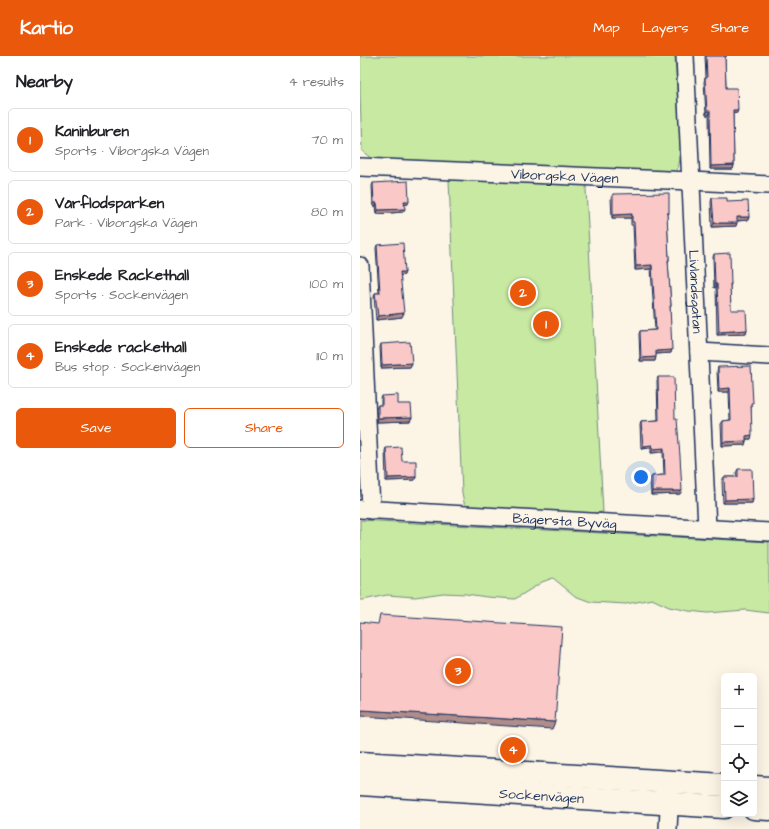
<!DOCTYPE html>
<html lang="en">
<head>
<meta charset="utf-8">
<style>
  body { margin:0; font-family:"Architects Daughter",sans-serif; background:#f2f2f2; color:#202124 }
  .controls { position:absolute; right:12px; bottom:12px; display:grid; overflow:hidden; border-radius:6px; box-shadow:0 4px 16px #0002 }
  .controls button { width:36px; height:36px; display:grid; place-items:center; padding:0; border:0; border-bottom:1px solid #e0e0e0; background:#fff; color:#202124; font:20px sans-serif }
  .you { position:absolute; left:281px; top:421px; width:14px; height:14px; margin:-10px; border:3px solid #fff; border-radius:50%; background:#1a73e8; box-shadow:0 0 0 6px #1a73e833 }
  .badge { display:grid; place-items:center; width:26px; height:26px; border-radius:50%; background:#ea580c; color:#fff; font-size:13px; font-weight:700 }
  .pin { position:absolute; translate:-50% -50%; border:2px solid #fff; box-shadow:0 1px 4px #0006 }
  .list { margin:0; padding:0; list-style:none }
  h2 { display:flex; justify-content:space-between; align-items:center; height:52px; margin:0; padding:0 16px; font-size:17px }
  h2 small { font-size:13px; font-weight:400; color:#757577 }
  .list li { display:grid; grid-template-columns:26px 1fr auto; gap:12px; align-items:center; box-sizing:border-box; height:64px; margin:0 8px 8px; padding:0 8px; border:1px solid #e0e0e0; border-radius:6px }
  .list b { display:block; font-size:15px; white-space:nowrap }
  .list p { margin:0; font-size:13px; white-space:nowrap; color:#757577 }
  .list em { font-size:13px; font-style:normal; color:#757577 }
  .actions { display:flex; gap:8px; padding:12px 16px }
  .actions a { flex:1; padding:9px 0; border:1px solid #ea580c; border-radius:6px; text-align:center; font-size:14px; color:#ea580c }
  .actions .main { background:#ea580c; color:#fff }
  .icon { flex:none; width:22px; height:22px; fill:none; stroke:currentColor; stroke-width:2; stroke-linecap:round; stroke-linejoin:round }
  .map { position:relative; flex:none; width:409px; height:773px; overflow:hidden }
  header { display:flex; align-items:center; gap:24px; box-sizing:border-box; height:56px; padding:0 20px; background:#ea580c; color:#fff }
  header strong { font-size:19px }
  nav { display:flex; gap:22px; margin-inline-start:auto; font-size:14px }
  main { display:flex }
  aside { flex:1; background:#fff }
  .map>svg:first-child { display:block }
  .green { fill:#c8e9a2; stroke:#728c80 }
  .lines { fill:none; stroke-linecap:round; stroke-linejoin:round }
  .minor-casing { stroke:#1b2f5e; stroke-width:20 }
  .secondary-casing { stroke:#1b2f5e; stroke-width:25 }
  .minor { stroke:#fcf5e5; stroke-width:17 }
  .secondary { stroke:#fcf5e5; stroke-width:22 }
  .wall { fill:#d7adab; stroke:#1b2f5e }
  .shaded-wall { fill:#af8d8b; stroke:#1b2f5e }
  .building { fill:#fac9c7; stroke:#1b2f5e }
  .labels { text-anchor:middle; stroke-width:3; stroke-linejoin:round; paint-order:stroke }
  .street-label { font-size:14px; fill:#1b2f5e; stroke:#fcf5e5 }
</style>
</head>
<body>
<header>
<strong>Kartio</strong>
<nav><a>Map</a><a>Layers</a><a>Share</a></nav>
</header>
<main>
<aside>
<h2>Nearby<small>4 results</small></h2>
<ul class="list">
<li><span class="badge">1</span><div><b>Kaninburen</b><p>Sports · Viborgska Vägen</p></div><em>70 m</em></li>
<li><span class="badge">2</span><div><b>Vårflodsparken</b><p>Park · Viborgska Vägen</p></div><em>80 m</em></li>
<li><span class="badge">3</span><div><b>Enskede Rackethall</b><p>Sports · Sockenvägen</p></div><em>100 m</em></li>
<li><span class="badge">4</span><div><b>Enskede rackethall</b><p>Bus stop · Sockenvägen</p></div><em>110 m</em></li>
</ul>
<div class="actions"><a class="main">Save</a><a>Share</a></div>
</aside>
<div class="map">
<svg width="409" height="773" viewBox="0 0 409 773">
  <rect width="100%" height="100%" fill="#fcf5e5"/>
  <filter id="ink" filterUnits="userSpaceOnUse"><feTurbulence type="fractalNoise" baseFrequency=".025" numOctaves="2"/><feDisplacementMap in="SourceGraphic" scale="8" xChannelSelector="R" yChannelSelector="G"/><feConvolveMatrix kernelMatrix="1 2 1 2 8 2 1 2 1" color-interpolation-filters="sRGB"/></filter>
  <g filter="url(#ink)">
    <!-- green -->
    <path class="green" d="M0,0H315L321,99L318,112L314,118L229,115L226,133L243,456L225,458L105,451L102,437L89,124L90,108L12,103L2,95L0,38Z
      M0,464L409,486V557L385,554L347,557L329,555L309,551L292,543L266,548L231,546L215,540L193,522L182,526L171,533L155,543L127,541L106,538L83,537L55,541L27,539L3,544H0Z"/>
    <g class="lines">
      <defs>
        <g id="minor">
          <path id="s1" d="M325,0L347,472"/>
          <path id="s2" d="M0,111L331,125L409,129"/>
          <path d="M0,210L11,454"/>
          <path d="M339,296L409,300"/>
          <path id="s3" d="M0,453L409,476"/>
          <path d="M308,773L310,735"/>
        </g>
        <g id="secondary">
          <path d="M0,707L364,729"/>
          <path id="s4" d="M0,728L364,751"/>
          <path d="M394,731L409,732"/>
          <path d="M394,752L409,753"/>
        </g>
      </defs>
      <!-- minor casing -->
      <use href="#minor" class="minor-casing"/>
      <!-- secondary casing -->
      <use href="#secondary" class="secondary-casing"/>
      <!-- minor -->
      <use href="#minor" class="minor"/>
      <!-- secondary -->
      <use href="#secondary" class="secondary"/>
    </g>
    <!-- wall -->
    <path class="wall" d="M345,0H367L365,1L366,32L377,57H373L374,109L373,113H350L349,59H346L344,26L345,22H346Z
      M13,127L49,145L48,148L44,149L43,156L17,158L16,150H13L12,130Z
      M253,138L308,160H307L309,204L308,207L311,250L310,252L311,297L296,298L295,305H280L279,278L280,275L295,274L291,213L275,214L273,169H271V162H252L251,142Z
      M352,142L367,146L389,161L388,164L377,165L376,170L352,171L351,146Z
      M17,189L45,216L44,219L40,220L42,261L16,264L14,241L15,237H19L16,192Z
      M354,198L371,228L370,231L371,254L387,274L386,278L357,279L356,231L354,232L353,201Z
      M21,288L52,307L50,311L21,312L20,291Z
      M358,311L392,350H391V383H386V385L385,389L362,390L361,368L363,365L370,364L369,336H358L357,315Z
      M298,321L315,363L320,438L291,439L290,423L292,420L304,419L303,396L291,397V392L281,393L280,369L281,366L298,365L297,325Z
      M22,340L38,348L52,361L50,365L17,366L16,353L18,349H21V343Z
      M26,392L42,405L56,421L55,424L26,425L25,395Z
      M378,413L393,443L392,447H363L362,425L364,421H377L376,417Z"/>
    <!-- shaded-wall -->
    <path class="shaded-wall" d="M373,54H378L377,57L372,58Z
      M347,55H350L349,59H346Z
      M374,109L373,113H350L351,110Z
      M44,145H49L48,148L43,149Z
      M14,147H17L16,150H13Z
      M45,153L43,156L17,158L18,154Z
      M307,157H309L308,160H305Z
      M272,158L271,162H252L253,159Z
      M377,161H389L388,164L376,165Z
      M354,167H377L376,170L352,171Z
      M292,209L291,213L275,214L276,210Z
      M40,216H45L44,219L38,220Z
      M355,228H357L356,231L354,232Z
      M44,257L42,261L16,264L18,260Z
      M387,274L386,278L357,279L359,276Z
      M312,294L311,297L294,298L296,295Z
      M296,301L295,305H280L281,302Z
      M52,307L50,311L21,312L22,309Z
      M370,332L369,336H358L359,333Z
      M52,361L50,365L17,366L18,362Z
      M392,379L391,383H385L386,380Z
      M386,385L385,389L362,390L363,386Z
      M292,389L291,392L281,393L283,390Z
      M304,392L303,396L291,397L293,393Z
      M56,421L55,424L26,425L28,422Z
      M292,435H322L320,438L291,439Z
      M393,443L392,447H363L365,444Z
      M2,654L195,666L192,673L1,660L0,663V658Z"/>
    <!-- building -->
    <path class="building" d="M346,0H365L366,32H377L378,54H373L374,109L351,110L350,55H347L345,22H347Z
      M48,125L49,145H44L45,153L18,154L17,147H14L13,127Z
      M309,137V157H307L309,204H308L311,250H310L312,294L296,295V301L281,302L280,275L296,274L292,209L276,210L274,166H272V158L253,159V138Z
      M352,142H367V146L388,145L389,161H377V167H354Z
      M43,187L45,216H40L44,257L18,260L15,237H20L17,189Z
      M370,197L371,228H370L371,254H386L387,274L359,276L357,228H355L354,198Z
      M50,286L52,307L22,309L21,288Z
      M391,310L393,347H391L392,379L386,380V385L363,386V365L371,364L370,332L359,333L358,311Z
      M298,321H314L315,363H317L320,400L322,435H292V420L305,419L304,392L293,393L292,389L283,390L281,366L299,365Z
      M38,339V348H51L52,361L18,362V349H22V340Z
      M41,391L42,405H56V421L28,422L26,392Z
      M378,413H392L393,443L365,444L364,421H378Z
      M20,559L202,571L195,666L2,654L1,659H0V566L18,568Z"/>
  </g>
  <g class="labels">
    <!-- street labels -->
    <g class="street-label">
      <text dy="5" stroke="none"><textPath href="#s2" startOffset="205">Viborgska Vägen</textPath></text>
      <text dy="5" stroke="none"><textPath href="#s1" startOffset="236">Livlandsgatan</textPath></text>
      <text dy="5" stroke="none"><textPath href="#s3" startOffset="205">Bägersta Byväg</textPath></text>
      <text dy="5" stroke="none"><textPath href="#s4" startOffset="182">Sockenvägen</textPath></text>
    </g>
  </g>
</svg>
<div class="controls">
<button>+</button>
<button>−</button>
<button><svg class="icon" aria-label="locate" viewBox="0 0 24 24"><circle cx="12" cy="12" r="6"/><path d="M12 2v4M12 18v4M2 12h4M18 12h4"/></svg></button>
<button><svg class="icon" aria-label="layers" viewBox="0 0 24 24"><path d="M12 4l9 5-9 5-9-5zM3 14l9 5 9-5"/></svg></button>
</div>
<div class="you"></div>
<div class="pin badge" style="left:186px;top:268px">1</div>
<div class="pin badge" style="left:163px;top:237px">2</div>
<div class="pin badge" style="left:98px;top:615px">3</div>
<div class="pin badge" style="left:153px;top:694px">4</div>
</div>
</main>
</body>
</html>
